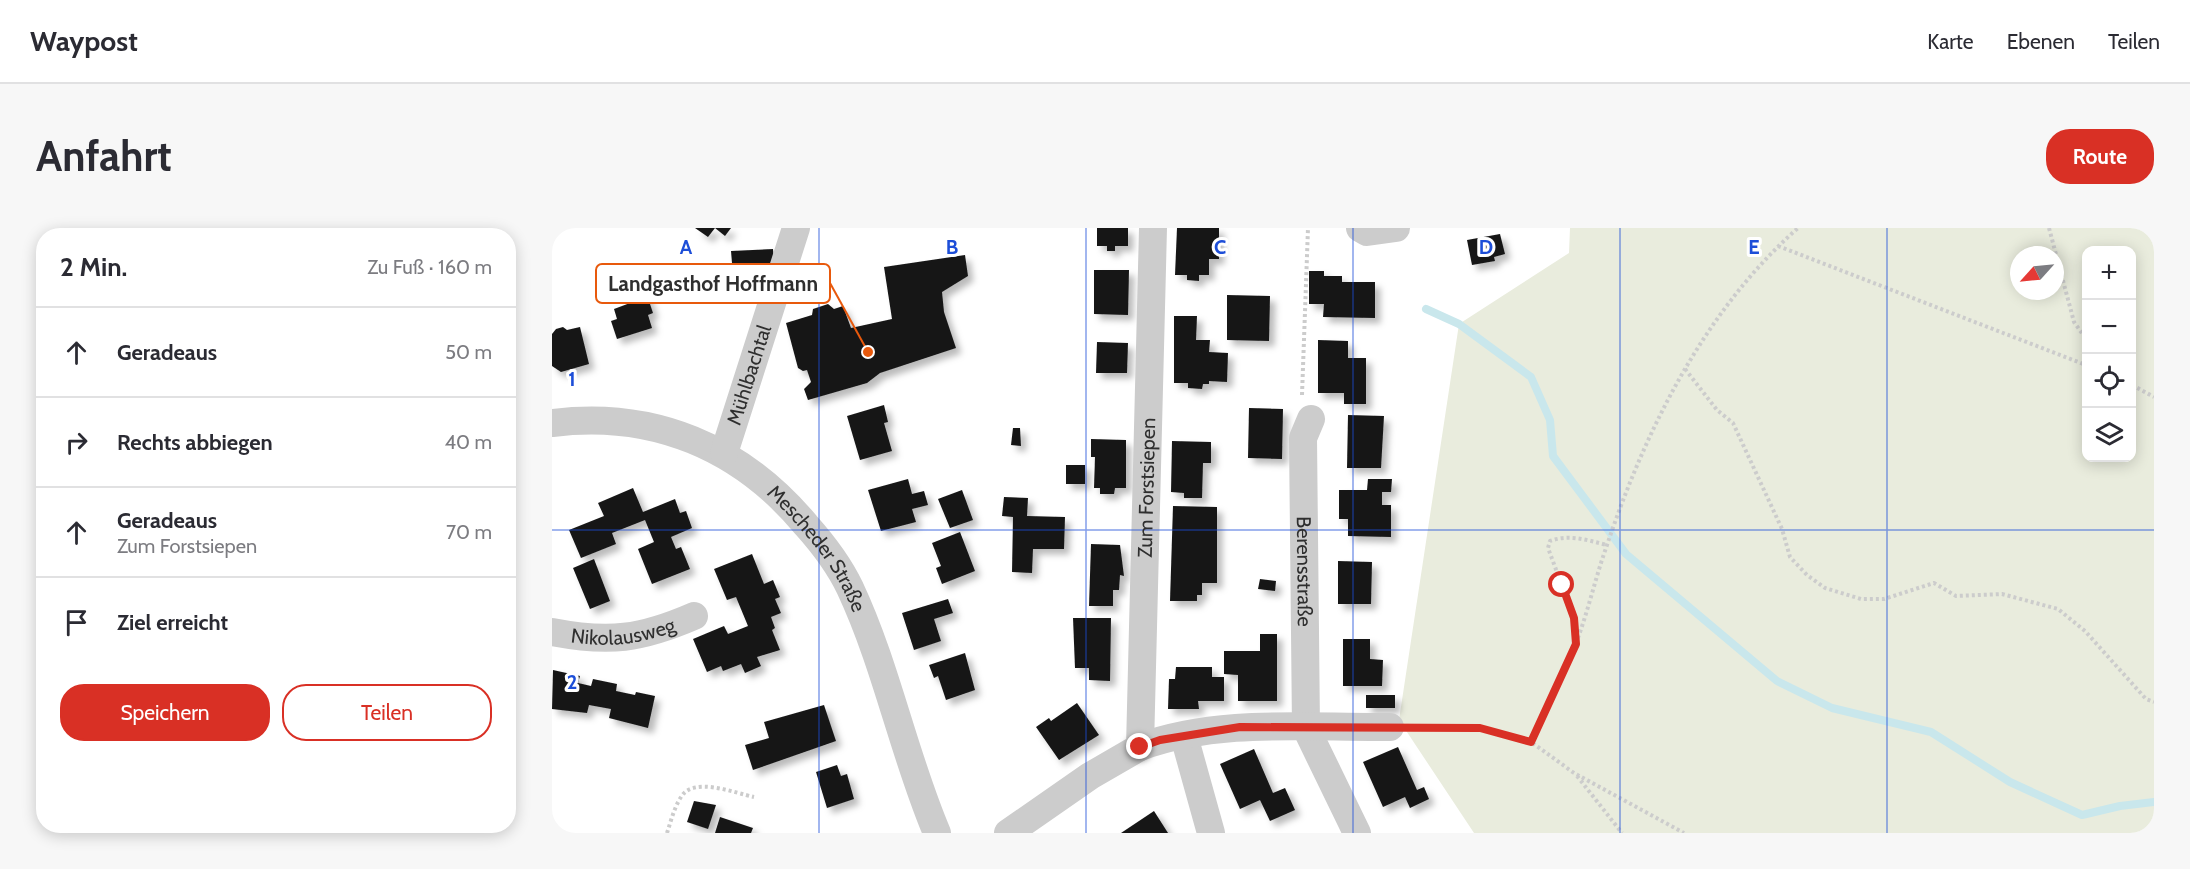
<!DOCTYPE html>
<html lang="de">
<head>
<meta charset="utf-8">
<style>
  body { margin:0; font-family:Cabin,sans-serif; background:#f7f7f7; color:#2b2b33 }
  .controls { position:absolute; right:18px; top:18px; display:grid; overflow:hidden; border-radius:12px; box-shadow:0 3px 15px #0003 }
  .controls button { width:54px; height:54px; display:grid; place-items:center; padding:0; border:0; border-bottom:2px solid #e1e1e2; background:#fff; color:#2b2b33; font:30px sans-serif }
  .compass { position:absolute; left:1458px; top:18px; width:54px; height:54px; border-radius:50%; background:#fff; box-shadow:0 3px 15px #0003; rotate:243deg }
  .stop { position:absolute; width:18px; height:18px; margin:-14px; border:4px solid #d93025; border-radius:50%; background:#fff }
  .stop.end { background:#d93025; border-color:#fff; box-shadow:0 2px 6px #0008 }
  .list { margin:0; padding:0; list-style:none }
  h2 { display:flex; justify-content:space-between; align-items:center; height:78px; margin:0; padding:0 24px; font-size:26px }
  h2 small { font-size:20px; font-weight:400; color:#7c7c81 }
  .list li { display:grid; grid-template-columns:39px 1fr auto; gap:18px; align-items:center; box-sizing:border-box; height:90px; padding:0 24px; border-top:2px solid #e1e1e2 }
  .list b { display:block; font-size:22px; white-space:nowrap }
  .list p { margin:0; font-size:20px; white-space:nowrap; color:#7c7c81 }
  .list em { font-size:20px; font-style:normal; color:#7c7c81 }
  .actions { display:flex; gap:12px; padding:18px 24px }
  .actions a { flex:1; padding:14px 0; border:2px solid #d93025; border-radius:24px; text-align:center; font-size:21px; color:#d93025 }
  .actions .main { background:#d93025; color:#fff }
  .icon { flex:none; width:33px; height:33px; fill:none; stroke:currentColor; stroke-width:2; stroke-linecap:round; stroke-linejoin:round }
  .map { position:relative; flex:none; width:1602px; height:605px; overflow:hidden; border-radius:24px }
  header { display:flex; align-items:center; gap:36px; box-sizing:border-box; height:84px; padding:0 30px; background:#fff; border-bottom:2px solid #e1e1e2 }
  header strong { font-size:28px }
  nav { display:flex; gap:33px; margin-inline-start:auto; font-size:21px }
  .intro { display:flex; align-items:center; justify-content:space-between; box-sizing:border-box; height:144px; padding:0 36px }
  h1 { margin:0; font-size:42px }
  .button { padding:15px 27px; border-radius:24px; background:#d93025; color:#fff; font-size:21px; font-weight:700 }
  main { display:flex; gap:36px; padding:0 36px }
  aside { flex:1; background:#fff; border-radius:24px; box-shadow:0 3px 15px #0003 }
  .map>svg:first-child { display:block }
  .green { fill:#e9ecdd; fill-rule:evenodd }
  .lines { fill:none; stroke-linecap:round; stroke-linejoin:round }
  .stream { stroke:#c9e7ec; stroke-width:8 }
  .building { fill:#161616; filter:url(#shadow) }
  .path { stroke:#ccc; stroke-width:4; stroke-dasharray:3 3; stroke-linecap:butt }
  .minor { stroke:#ccc; stroke-width:28 }
  .route { stroke:#d93025; stroke-width:8 }
  .grid { fill:none; stroke:#1d4ed8; stroke-width:1.5; stroke-opacity:0.55 }
  .labels { text-anchor:middle; stroke-width:6; stroke-linejoin:round; paint-order:stroke }
  .street-label { font-size:20px; fill:#2f2f2f; stroke:#fff }
  .grid-label { font-size:20px; text-anchor:middle; font-weight:bold; fill:#1d4ed8; stroke:#fff; stroke-width:6; stroke-linejoin:round; paint-order:stroke }
  .leader { fill:none; stroke:#e8590c; stroke-width:2 }
  .callout-dot { fill:#e8590c; stroke:#fff; stroke-width:2 }
  .callout { fill:#fff; stroke:#e8590c; stroke-width:2 }
  .callout-label { font-size:21px; text-anchor:middle; font-weight:bold; fill:#2f2f2f }
</style>
</head>
<body>
<header>
<strong>Waypost</strong>
<nav><a>Karte</a><a>Ebenen</a><a>Teilen</a></nav>
</header>
<div class="intro"><h1>Anfahrt</h1><a class="button">Route</a></div>
<main>
<aside>
<h2>2 Min.<small>Zu Fuß · 160 m</small></h2>
<ul class="list">
<li><svg class="icon" aria-label="ahead" viewBox="0 0 24 24"><path d="M12 20V5M6 11l6-6 6 6"/></svg><div><b>Geradeaus</b></div><em>50 m</em></li>
<li><svg class="icon" aria-label="right" viewBox="0 0 24 24"><path d="M7 20v-9h11M14 6l5 5-5 5"/></svg><div><b>Rechts abbiegen</b></div><em>40 m</em></li>
<li><svg class="icon" aria-label="ahead" viewBox="0 0 24 24"><path d="M12 20V5M6 11l6-6 6 6"/></svg><div><b>Geradeaus</b><p>Zum Forstsiepen</p></div><em>70 m</em></li>
<li><svg class="icon" aria-label="arrive" viewBox="0 0 24 24"><path d="M6 21V4h12l-3 4 3 4H6"/></svg><div><b>Ziel erreicht</b></div></li>
</ul>
<div class="actions"><a class="main">Speichern</a><a>Teilen</a></div>
</aside>
<div class="map">
<svg width="1602" height="605" viewBox="0 0 1602 605">
  <defs>
    <filter id="shadow"><feDropShadow dx="5.5" dy="5.5" stdDeviation="3" flood-color="#0004"/></filter>
  </defs>
  <rect width="100%" height="100%" fill="#fff"/>
  <!-- green -->
  <path class="green" d="M1018,0H1602V605H922L847,492L907,96L1017,25ZM1534,22H1580V230H1534ZM1467,27H1503V63H1467Z"/>
  <g class="lines">
    <!-- stream -->
    <path class="stream" d="M874,81L907,96L979,149L998,192L1001,228L1074,326L1225,453L1280,480L1379,504L1458,554L1530,587L1568,578L1602,574"/>
  </g>
  <!-- building -->
  <path class="building" d="M143,0H179L173,8L163,0L156,9Z
    M545,0H576V18H563V23H555V18H545Z
    M625,0H667V31H657V47H647V53L635,52V47H623Z
    M948,6L953,26L942,29L943,33L920,37L915,12Z
    M221,21L223,44L219,56L189,58L188,46L181,47L179,23Z
    M413,27L416,48L390,64L392,84L404,120L328,145L315,155L256,172L252,161L259,154L255,142L251,143L246,140L234,95L260,87L261,81L276,76L282,81L291,78L299,100L340,91L332,39Z
    M542,42H577L576,87L542,86Z
    M757,43H772V48H790V54H823V90L771,89L772,76H757Z
    M91,55L101,85L96,87L100,100L65,111L59,93L65,91L62,81L78,75L74,61Z
    M675,67L718,68L717,113L675,112Z
    M622,88H645L644,112H658L657,124L676,125L675,154L657,153V156H651L650,161L636,160V155H622Z
    M11,99L15,102L28,99L37,136L9,144L0,138V106L4,101Z
    M766,112L796,113V130H814V176H792V165H766Z
    M545,114L576,115L575,145H544Z
    M332,177L336,194L332,195L340,223L308,232L295,188Z
    M697,180L731,181L730,231L696,230Z
    M796,187L832,188L829,240H795Z
    M461,200H468L469,218L459,217Z
    M539,211L574,212V260H563L562,266H548V260H542L543,229H539Z
    M620,213L659,214V235H651L650,270H632V265L619,264Z
    M514,237H533V256H514Z
    M356,251L360,266L372,263L376,277L360,281L364,294L329,303L316,262Z
    M816,251H840L839,264H830V277H839V309L796,308V291H787V262H815Z
    M81,260L91,284L123,271L128,285L134,283L140,300L119,309L124,321L129,319L138,341L100,356L86,321L102,314L93,292L60,305L64,316L29,330L17,302L52,288L46,275Z
    M410,262L421,292L398,300L386,271Z
    M452,269L476,270L475,288L513,289L512,321H481L480,345L460,344L461,289L450,288Z
    M621,278L665,279V355H650V367H645V373H618Z
    M408,304L423,343L390,356L384,340L389,338L380,315Z
    M539,316L568,317L572,348L568,347L567,362H561V378H537Z
    M200,326L212,356L221,352L228,369L223,371L229,385L219,389L223,400L220,402L228,422L205,429L209,438L193,445L189,436L171,443L169,438L155,444L141,411L172,398L176,406L196,398L184,369L175,372L162,341Z
    M42,331L58,373L38,381L21,340Z
    M786,333L820,334L819,376H786Z
    M708,351L724,353L723,363L706,361Z
    M396,371L401,385L382,391L389,413L362,422L350,385Z
    M521,390H559L558,453L537,452V440H523Z
    M708,406H725V473H686V447L672,446V423H708Z
    M791,411H818V431L831,432L830,458H791Z
    M413,425L423,462L394,472L386,448L382,450L377,437Z
    M624,439H660V449H672V473H646L647,481H616L617,451H623Z
    M1,442L28,448L26,455L39,458L41,451L65,456L64,463L83,467L84,464L103,468L96,500L57,490L59,481L37,477L35,485L0,481Z
    M814,467H843V480H814Z
    M525,475L547,507L507,532L484,499L497,490L499,493Z
    M272,477L284,513L201,542L193,517L217,510L212,494Z
    M846,519L865,562L872,559L877,571L858,580L853,569L831,579L811,534Z
    M702,521L721,565L733,560L743,582L718,593L708,572L688,581L668,536Z
    M285,537L289,548L295,546L302,571L275,580L264,544Z
    M142,573L164,577L156,601L135,594Z
    M602,583L616,605H569Z
    M168,589L201,600L199,605H163Z"/>
  <g class="lines">
    <!-- path -->
    <path class="path" d="M1497,0L1522,94L1534,111
      M1226,18L1534,137
      M1133,141L1165,182L1181,195L1230,301L1238,329L1255,347L1273,360L1309,371H1332L1382,355L1404,368L1450,366L1506,381L1533,403L1594,471L1602,474
      M1580,157L1602,169
      M750,167L756,0
      M1024,411L1022,390L996,320L998,313C1017,306 1035,312 1055,317
      M863,499L930,500L979,514L1022,545L1132,605
      M979,514C993,482 1012,449 1024,415C1036,384 1043,351 1054,320C1093,203 1152,83 1246,0
      M1025,548L1070,605
      M115,605C119,593 122,580 129,569C141,548 183,565 202,569"/>
    <!-- minor -->
    <g class="minor">
      <path d="M808,0L815,4L844,0"/>
      <path id="s1" d="M759,191L751,210L754,500L805,605"/>
      <path id="s2" d="M0,195C101,182 189,219 254,297C271,316 287,337 298,360C335,439 351,525 385,605"/>
      <path id="s3" d="M172,225L244,0"/>
      <path id="s4" d="M0,404C57,415 89,411 142,388"/>
      <path d="M632,508L659,605"/>
      <path d="M588,519C667,490 755,500 838,499"/>
      <path id="s5" d="M456,605L538,548L588,519L601,0"/>
    </g>
  </g>
  <g class="lines">
    <!-- route -->
    <path class="route" d="M588,519L608,512L688,499L928,500L979,514L1024,416L1022,390L1010,357"/>
  </g>
  <!-- grid -->
  <path class="grid" d="M267,0V605M534,0V605M801,0V605M1068,0V605M1335,0V605M0,302H1602"/>
  <g class="labels">
    <!-- street labels -->
    <g class="street-label">
      <text dy="7" stroke="none"><textPath href="#s3" startOffset="82">Mühlbachtal</textPath></text>
      <text dy="7" stroke="none"><textPath href="#s5" startOffset="417">Zum Forstsiepen</textPath></text>
      <text dy="7" stroke="none"><textPath href="#s2" startOffset="312">Mescheder Straße</textPath></text>
      <text dy="7" stroke="none"><textPath href="#s1" startOffset="154">Berensstraße</textPath></text>
      <text dy="7" stroke="none"><textPath href="#s4" startOffset="72">Nikolausweg</textPath></text>
    </g>
  </g>
  <g class="grid-label">
    <text x="134" y="26">A</text>
    <text x="400" y="26">B</text>
    <text x="668" y="26">C</text>
    <text x="934" y="26">D</text>
    <text x="1202" y="26">E</text>
    <text x="20" y="158">1</text>
    <text x="20" y="461">2</text>
  </g>
  <!-- callouts -->
  <path class="leader" d="M316 124L278 55"/>
  <circle class="callout-dot" cx="316" cy="124" r="6"/>
  <rect class="callout" x="44" y="36" width="234" height="39" rx="6"/>
  <g class="callout-label">
    <text x="161" y="63">Landgasthof Hoffmann</text>
  </g>
</svg>
<div class="controls">
<button>+</button>
<button>−</button>
<button><svg class="icon" aria-label="locate" viewBox="0 0 24 24"><circle cx="12" cy="12" r="6"/><path d="M12 2v4M12 18v4M2 12h4M18 12h4"/></svg></button>
<button><svg class="icon" aria-label="layers" viewBox="0 0 24 24"><path d="M12 4l9 5-9 5-9-5zM3 14l9 5 9-5"/></svg></button>
</div>
<svg class="compass" viewBox="-18 -18 36 36"><path d="M0-13l5 13h-10z" fill="#e53935"/><path d="M0 13l5-13h-10z" fill="#7c7c81"/></svg>
<div class="stop" style="left:1010px;top:357px"></div>
<div class="stop end" style="left:588px;top:519px"></div>
</div>
</main>
</body>
</html>
